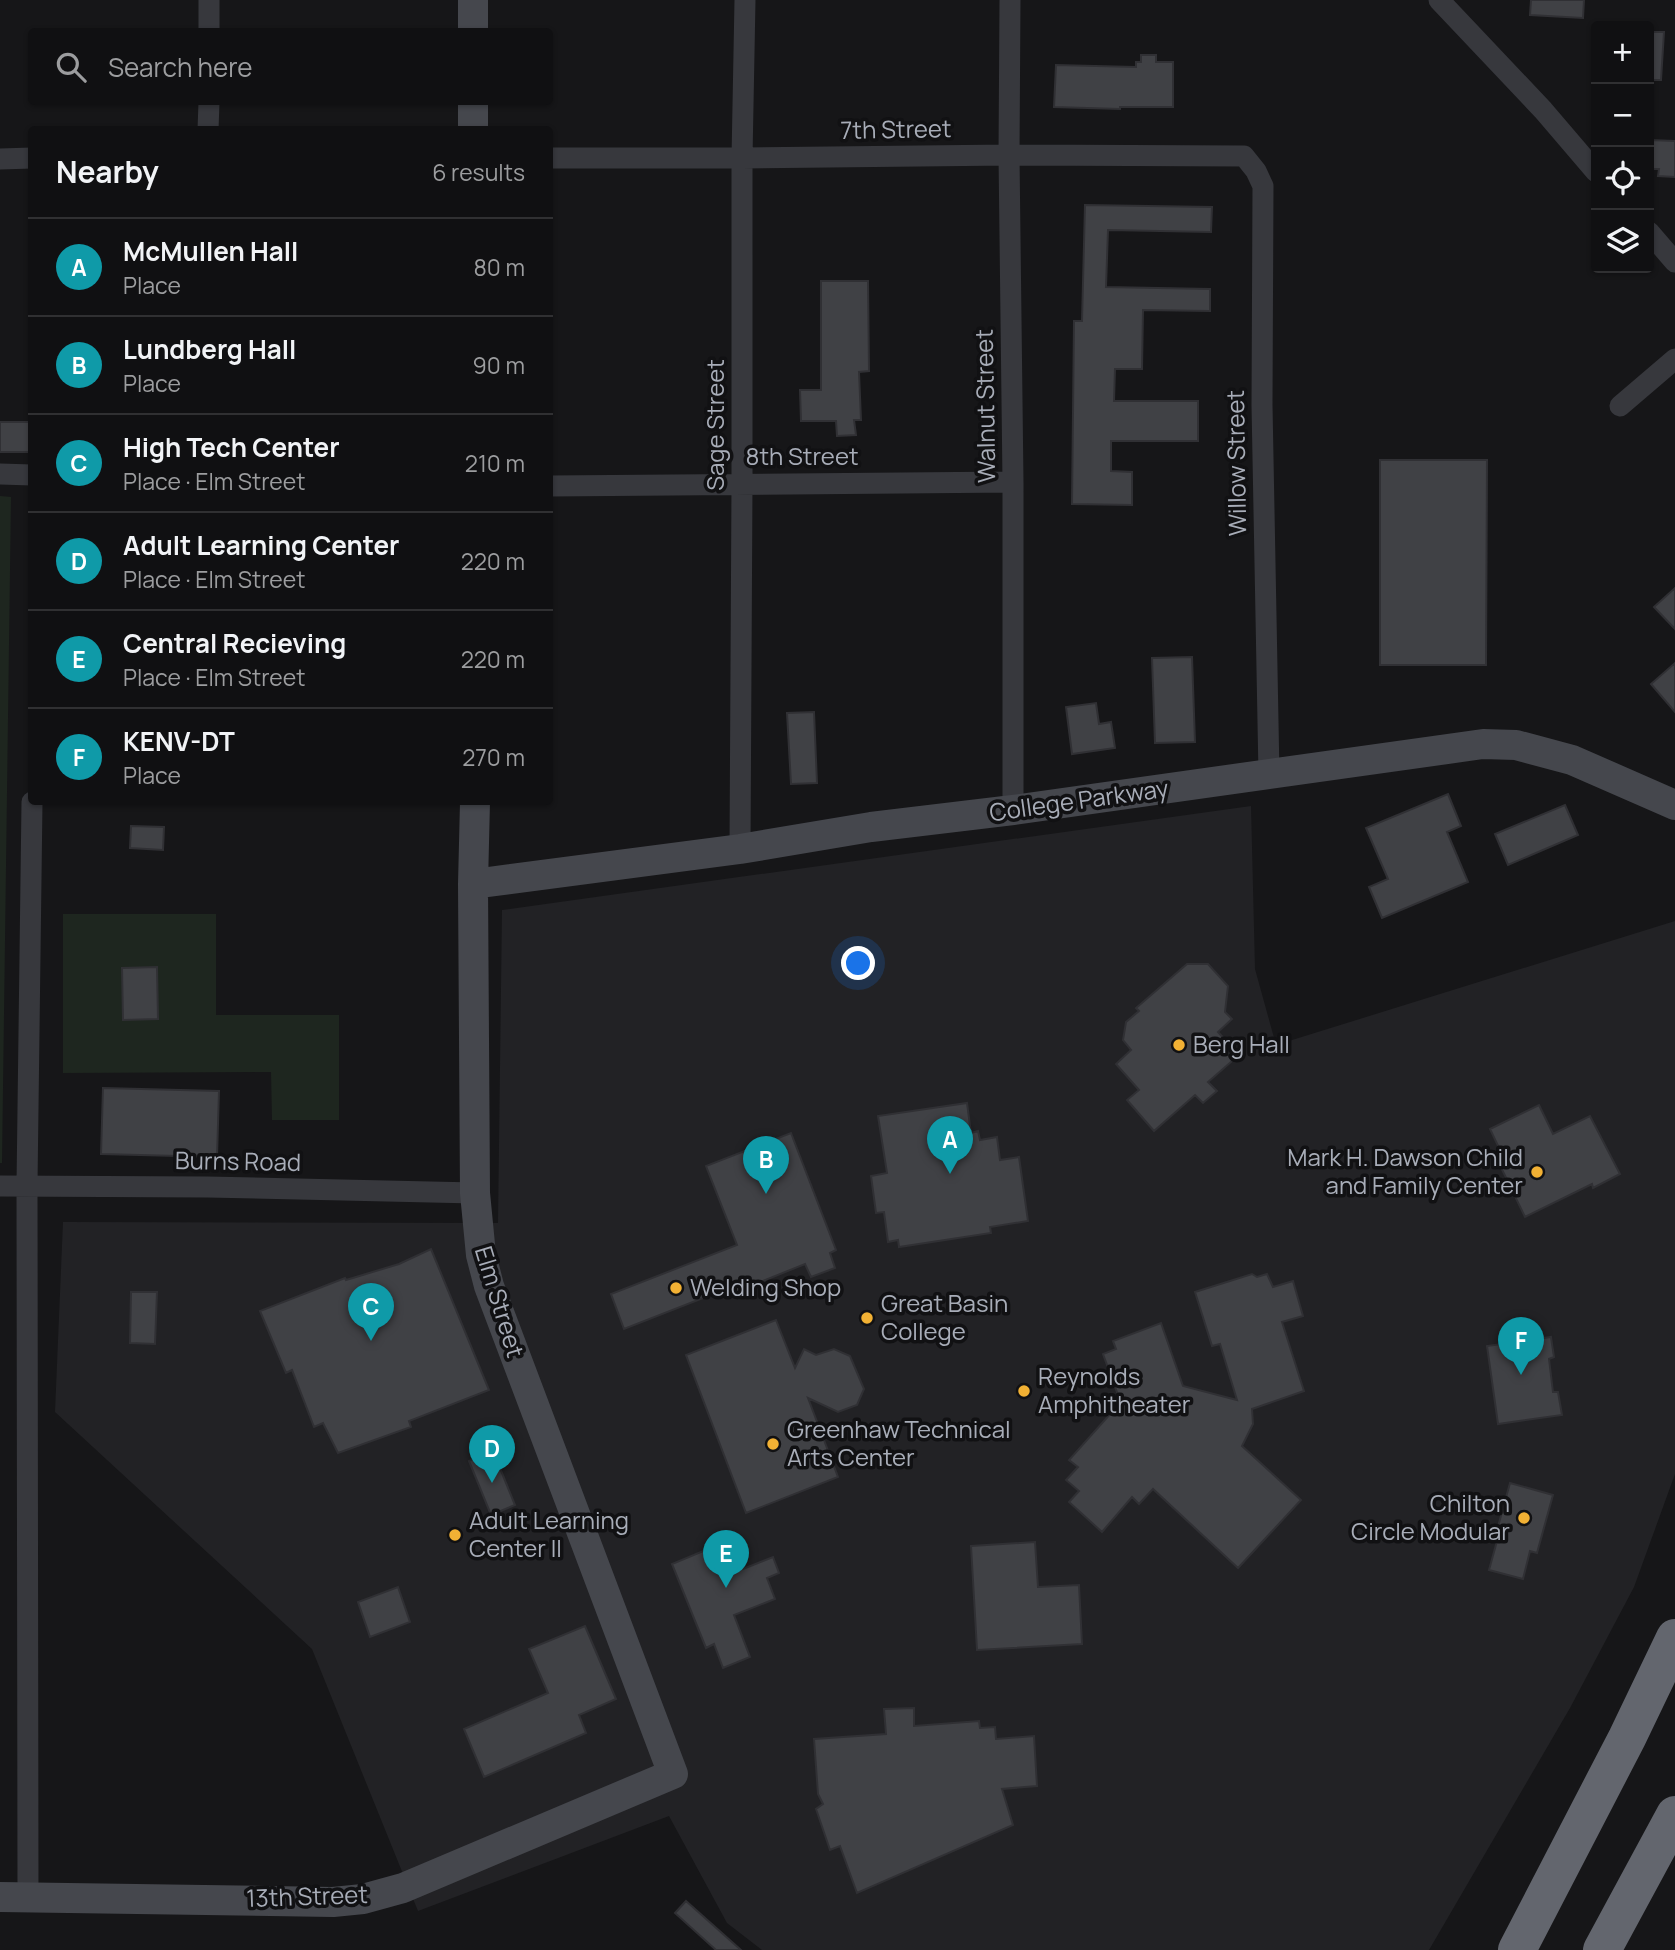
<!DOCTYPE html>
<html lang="en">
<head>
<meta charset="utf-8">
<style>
  body { margin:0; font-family:Manrope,sans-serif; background:#19191b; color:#f1f3f6 }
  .controls { position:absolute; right:21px; top:21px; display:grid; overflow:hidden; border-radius:7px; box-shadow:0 2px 5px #0004 }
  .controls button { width:63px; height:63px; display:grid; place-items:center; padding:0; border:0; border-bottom:2px solid #303032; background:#101012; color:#f1f3f6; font:35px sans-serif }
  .you { position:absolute; left:859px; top:964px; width:24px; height:24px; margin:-18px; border:5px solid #fff; border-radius:50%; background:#1a73e8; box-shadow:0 0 0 10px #1a73e833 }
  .badge { display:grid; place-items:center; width:46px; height:46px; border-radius:50%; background:#ea580c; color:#fff; font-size:23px; font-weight:700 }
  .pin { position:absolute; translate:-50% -58px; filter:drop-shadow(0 2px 4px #0008) }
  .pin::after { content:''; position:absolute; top:37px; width:24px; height:21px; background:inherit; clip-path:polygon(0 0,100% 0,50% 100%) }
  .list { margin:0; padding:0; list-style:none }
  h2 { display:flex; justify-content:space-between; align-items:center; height:91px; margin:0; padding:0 28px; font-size:30px }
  h2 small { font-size:23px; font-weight:400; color:#9c9d9f }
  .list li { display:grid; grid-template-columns:46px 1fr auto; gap:21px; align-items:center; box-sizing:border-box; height:98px; padding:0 28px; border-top:2px solid #303032 }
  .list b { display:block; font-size:26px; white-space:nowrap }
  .list p { margin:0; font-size:23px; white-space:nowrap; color:#9c9d9f }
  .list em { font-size:23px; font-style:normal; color:#9c9d9f }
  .icon { flex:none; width:38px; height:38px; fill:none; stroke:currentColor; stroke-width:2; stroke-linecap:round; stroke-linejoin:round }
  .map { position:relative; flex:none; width:1675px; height:1950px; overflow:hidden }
  .search { position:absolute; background:#101012; box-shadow:0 2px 5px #0004; left:28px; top:28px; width:525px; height:77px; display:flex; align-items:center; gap:18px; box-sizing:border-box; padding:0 24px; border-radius:7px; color:#9c9d9f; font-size:26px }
  .panel { position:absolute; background:#101012; box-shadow:0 2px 5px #0004; left:28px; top:126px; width:525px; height:679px; border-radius:7px }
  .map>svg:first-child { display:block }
  .built { fill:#222225 }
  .green { fill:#1e261f }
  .building { fill:#404145; stroke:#303034; stroke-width:2 }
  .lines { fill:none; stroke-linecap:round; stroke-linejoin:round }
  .street { stroke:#37383d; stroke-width:21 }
  .secondary { stroke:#45474d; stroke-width:30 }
  .highway { stroke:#63666e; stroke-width:38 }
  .poi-dot { fill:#f2b134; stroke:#111113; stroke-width:2.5 }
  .labels { text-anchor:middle; stroke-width:7; stroke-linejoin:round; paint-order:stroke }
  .street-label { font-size:24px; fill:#a8adb8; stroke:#111113 }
  .poi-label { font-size:24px; fill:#a8adb8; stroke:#111113; text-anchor:start }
</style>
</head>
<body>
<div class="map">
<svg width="1675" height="1950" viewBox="0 0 1675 1950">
  <rect width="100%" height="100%" fill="#161618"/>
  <!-- built -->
  <path class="built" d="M1251,806L1255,969L1276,1045L1675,921V1474L1634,1587L1570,1708L1429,1950H762L727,1923L669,1816L418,1911L312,1649L55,1412L63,1222L498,1223L502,910Z"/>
  <!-- green -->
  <path class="green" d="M0,496L11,497L2,1163H0Z
    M63,914H216V1015H339V1120H272L271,1072L63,1073Z"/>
  <!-- building -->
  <path class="building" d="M1531,0H1584L1583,18L1530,15Z
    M1649,32H1664L1661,80H1649Z
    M1141,55H1156V62H1173V107H1120V109L1054,107L1056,65L1136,67V62H1141Z
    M1649,140L1675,141V177L1658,176L1659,169H1649Z
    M1085,205L1212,207L1211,232L1108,230L1106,287L1210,289V311L1143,310L1142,369H1115L1114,401H1198V441H1111V471L1132,472V505L1072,504L1074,321H1082Z
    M821,281H868L869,371L859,372L861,420H854L856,435L837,436L836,421H801L800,390H821Z
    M0,422H32V452H0Z
    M1380,460H1487L1486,665H1380Z
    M1675,588V629L1654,607Z
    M1192,657L1195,742L1155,743L1152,658Z
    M1675,663V712L1651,684Z
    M1096,703L1099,724L1111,722L1115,748L1072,754L1066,707Z
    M814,712L817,783L791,784L787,713Z
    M1448,794L1461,826L1447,832L1468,882L1382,918L1369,887L1388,879L1366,828Z
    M1565,805L1578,835L1508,865L1495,834Z
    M131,826L164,827L163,850L130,848Z
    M1187,964H1208L1228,986L1225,1012L1232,1019L1218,1032L1239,1055L1208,1082L1217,1091L1203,1103L1195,1095L1154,1131L1127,1100L1139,1090L1116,1064L1131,1050L1123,1040L1126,1022L1139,1011L1136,1008Z
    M157,967L158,1019L123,1020L122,968Z
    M103,1088L219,1091L217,1157L101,1154Z
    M967,1103L971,1133L978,1131L980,1140L997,1137L1000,1160L1019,1157L1028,1221L990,1227L991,1233L899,1247L898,1240L888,1242L884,1212L876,1213L871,1176L887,1173L878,1116Z
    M1539,1105L1553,1134L1590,1116L1620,1174L1593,1188L1592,1184L1525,1217L1495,1155L1501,1152L1490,1129Z
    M791,1133L836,1250L830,1253L835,1268L811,1277L805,1264L733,1293L731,1287L624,1329L611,1294L737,1245L706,1166Z
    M431,1249L489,1390L409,1421L411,1427L338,1453L323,1423L314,1427L292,1370L286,1373L260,1311L345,1278L346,1280L399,1264Z
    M1252,1274L1257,1277L1267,1274L1273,1287L1293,1281L1303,1316L1282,1322L1304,1391L1252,1409L1253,1424L1242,1446L1301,1500L1238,1568L1153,1489L1139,1504L1132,1497L1102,1532L1069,1502L1079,1491L1066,1480L1078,1467L1069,1460L1120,1403L1115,1398L1118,1395L1103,1354L1116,1349L1113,1341L1161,1323L1183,1386L1237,1400L1220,1344L1212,1346L1195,1292Z
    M131,1292H157L155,1344L130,1343Z
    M776,1320L795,1368L804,1349L816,1355L834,1349L850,1356L864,1389L857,1405L838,1412L808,1398L838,1477L746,1513L686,1355Z
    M1551,1337L1554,1357L1549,1359L1553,1392H1558L1562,1415L1498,1424L1487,1346Z
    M493,1451L515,1505L491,1515L469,1461Z
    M1510,1483L1553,1495L1537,1553L1530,1551L1523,1579L1489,1570L1497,1541H1494Z
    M1035,1542L1038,1587L1079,1585L1082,1644L977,1650L971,1546Z
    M708,1549L714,1564L737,1554L743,1569L773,1557L779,1573L767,1578L775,1599L734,1615L750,1657L723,1668L714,1644L706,1648L672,1564Z
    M398,1587L410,1622L370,1637L358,1602Z
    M585,1626L616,1699L579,1715L586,1733L484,1777L464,1729L548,1693L529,1649Z
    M914,1708V1726L979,1721L980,1728L995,1727L996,1739L1034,1736L1037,1786L1002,1789L1013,1825L857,1893L840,1846L830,1850L816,1809L823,1804L818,1794L814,1739L886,1734L884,1709Z
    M686,1901L741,1950H716L675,1913Z"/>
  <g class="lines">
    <!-- street -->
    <path class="street" d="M1010,0L1009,155L1013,482V810
      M1439,0L1543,110L1596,172
      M209,32V0
      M208,130L209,102
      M550,158H742L1009,155L1244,156L1256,171L1263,186L1262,405L1269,775
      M0,159L32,158
      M1649,232L1675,262
      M1620,406L1675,359
      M0,474L32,475
      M550,486L1013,482
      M740,849L742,484V158L745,0
      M0,1186L207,1187L475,1193
      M28,1897L27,1185L32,802"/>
    <!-- secondary -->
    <path class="secondary" d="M473,32V0
      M473,130V102
      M473,884L740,849L871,827L1013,810L1483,744L1516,745L1572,760L1675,805
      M0,1897L333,1902L363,1899L403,1888L673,1774L489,1286L481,1255L475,1193L473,884L475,802"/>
    <!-- highway -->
    <path class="highway" d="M1517,1950L1627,1738L1675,1638
      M1602,1950L1675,1815"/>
  </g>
  <!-- markers -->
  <g class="poi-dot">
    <circle cx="1179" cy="1045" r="7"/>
    <circle cx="1537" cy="1172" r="7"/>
    <circle cx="676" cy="1288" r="7"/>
    <circle cx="867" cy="1318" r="7"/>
    <circle cx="1024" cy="1391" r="7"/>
    <circle cx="773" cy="1444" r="7"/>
    <circle cx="1524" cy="1518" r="7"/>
    <circle cx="455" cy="1535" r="7"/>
  </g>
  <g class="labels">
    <!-- street labels -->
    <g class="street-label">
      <text transform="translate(896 130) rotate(-1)" y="8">7th Street</text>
      <text transform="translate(986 406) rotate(-91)" y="8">Walnut Street</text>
      <text transform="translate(716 425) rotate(-90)" y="8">Sage Street</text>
      <text x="802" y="465">8th Street</text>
      <text transform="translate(1237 463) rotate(-91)" y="8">Willow Street</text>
      <text transform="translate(1079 801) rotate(-8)" y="8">College Parkway</text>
      <text transform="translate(238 1162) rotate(1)" y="8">Burns Road</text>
      <text transform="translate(499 1302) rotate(73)" y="8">Elm Street</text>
      <text transform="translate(307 1897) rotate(-2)" y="8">13th Street</text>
    </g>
    <!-- poi labels -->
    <g class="poi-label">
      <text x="1193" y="1053">Berg Hall</text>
      <text x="1523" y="1166" text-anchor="end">Mark H. Dawson Child<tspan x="1523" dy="28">and Family Center</tspan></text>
      <text x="690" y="1296">Welding Shop</text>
      <text x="881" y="1312">Great Basin<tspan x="881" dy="28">College</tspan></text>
      <text x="1038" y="1385">Reynolds<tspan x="1038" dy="28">Amphitheater</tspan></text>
      <text x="787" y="1438">Greenhaw Technical<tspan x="787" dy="28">Arts Center</tspan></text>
      <text x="1510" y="1512" text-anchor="end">Chilton<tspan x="1510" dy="28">Circle Modular</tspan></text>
      <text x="469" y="1529">Adult Learning<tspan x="469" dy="28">Center II</tspan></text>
    </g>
  </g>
</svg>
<div class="controls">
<button>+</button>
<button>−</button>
<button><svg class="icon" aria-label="locate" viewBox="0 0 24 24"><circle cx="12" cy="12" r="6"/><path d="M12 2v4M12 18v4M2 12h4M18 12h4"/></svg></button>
<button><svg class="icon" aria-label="layers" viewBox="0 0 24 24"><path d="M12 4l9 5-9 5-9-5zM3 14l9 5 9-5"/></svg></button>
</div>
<div class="you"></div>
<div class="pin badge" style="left:950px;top:1174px;background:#0f9aa8">A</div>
<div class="pin badge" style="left:766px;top:1194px;background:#0f9aa8">B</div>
<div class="pin badge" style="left:371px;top:1341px;background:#0f9aa8">C</div>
<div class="pin badge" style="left:492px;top:1483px;background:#0f9aa8">D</div>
<div class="pin badge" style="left:726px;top:1588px;background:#0f9aa8">E</div>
<div class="pin badge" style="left:1521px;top:1375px;background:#0f9aa8">F</div>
<div class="search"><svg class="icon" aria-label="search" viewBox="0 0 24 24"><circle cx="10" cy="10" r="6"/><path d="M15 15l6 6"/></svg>Search here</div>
<section class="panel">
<h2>Nearby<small>6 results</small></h2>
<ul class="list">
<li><span class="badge" style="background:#0f9aa8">A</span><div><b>McMullen Hall</b><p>Place</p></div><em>80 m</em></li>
<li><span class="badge" style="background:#0f9aa8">B</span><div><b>Lundberg Hall</b><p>Place</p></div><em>90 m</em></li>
<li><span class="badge" style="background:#0f9aa8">C</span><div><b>High Tech Center</b><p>Place · Elm Street</p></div><em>210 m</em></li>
<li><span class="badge" style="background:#0f9aa8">D</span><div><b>Adult Learning Center</b><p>Place · Elm Street</p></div><em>220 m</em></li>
<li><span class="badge" style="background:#0f9aa8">E</span><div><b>Central Recieving</b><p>Place · Elm Street</p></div><em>220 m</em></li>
<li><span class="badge" style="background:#0f9aa8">F</span><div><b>KENV-DT</b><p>Place</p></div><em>270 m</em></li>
</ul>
</section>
</div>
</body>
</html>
